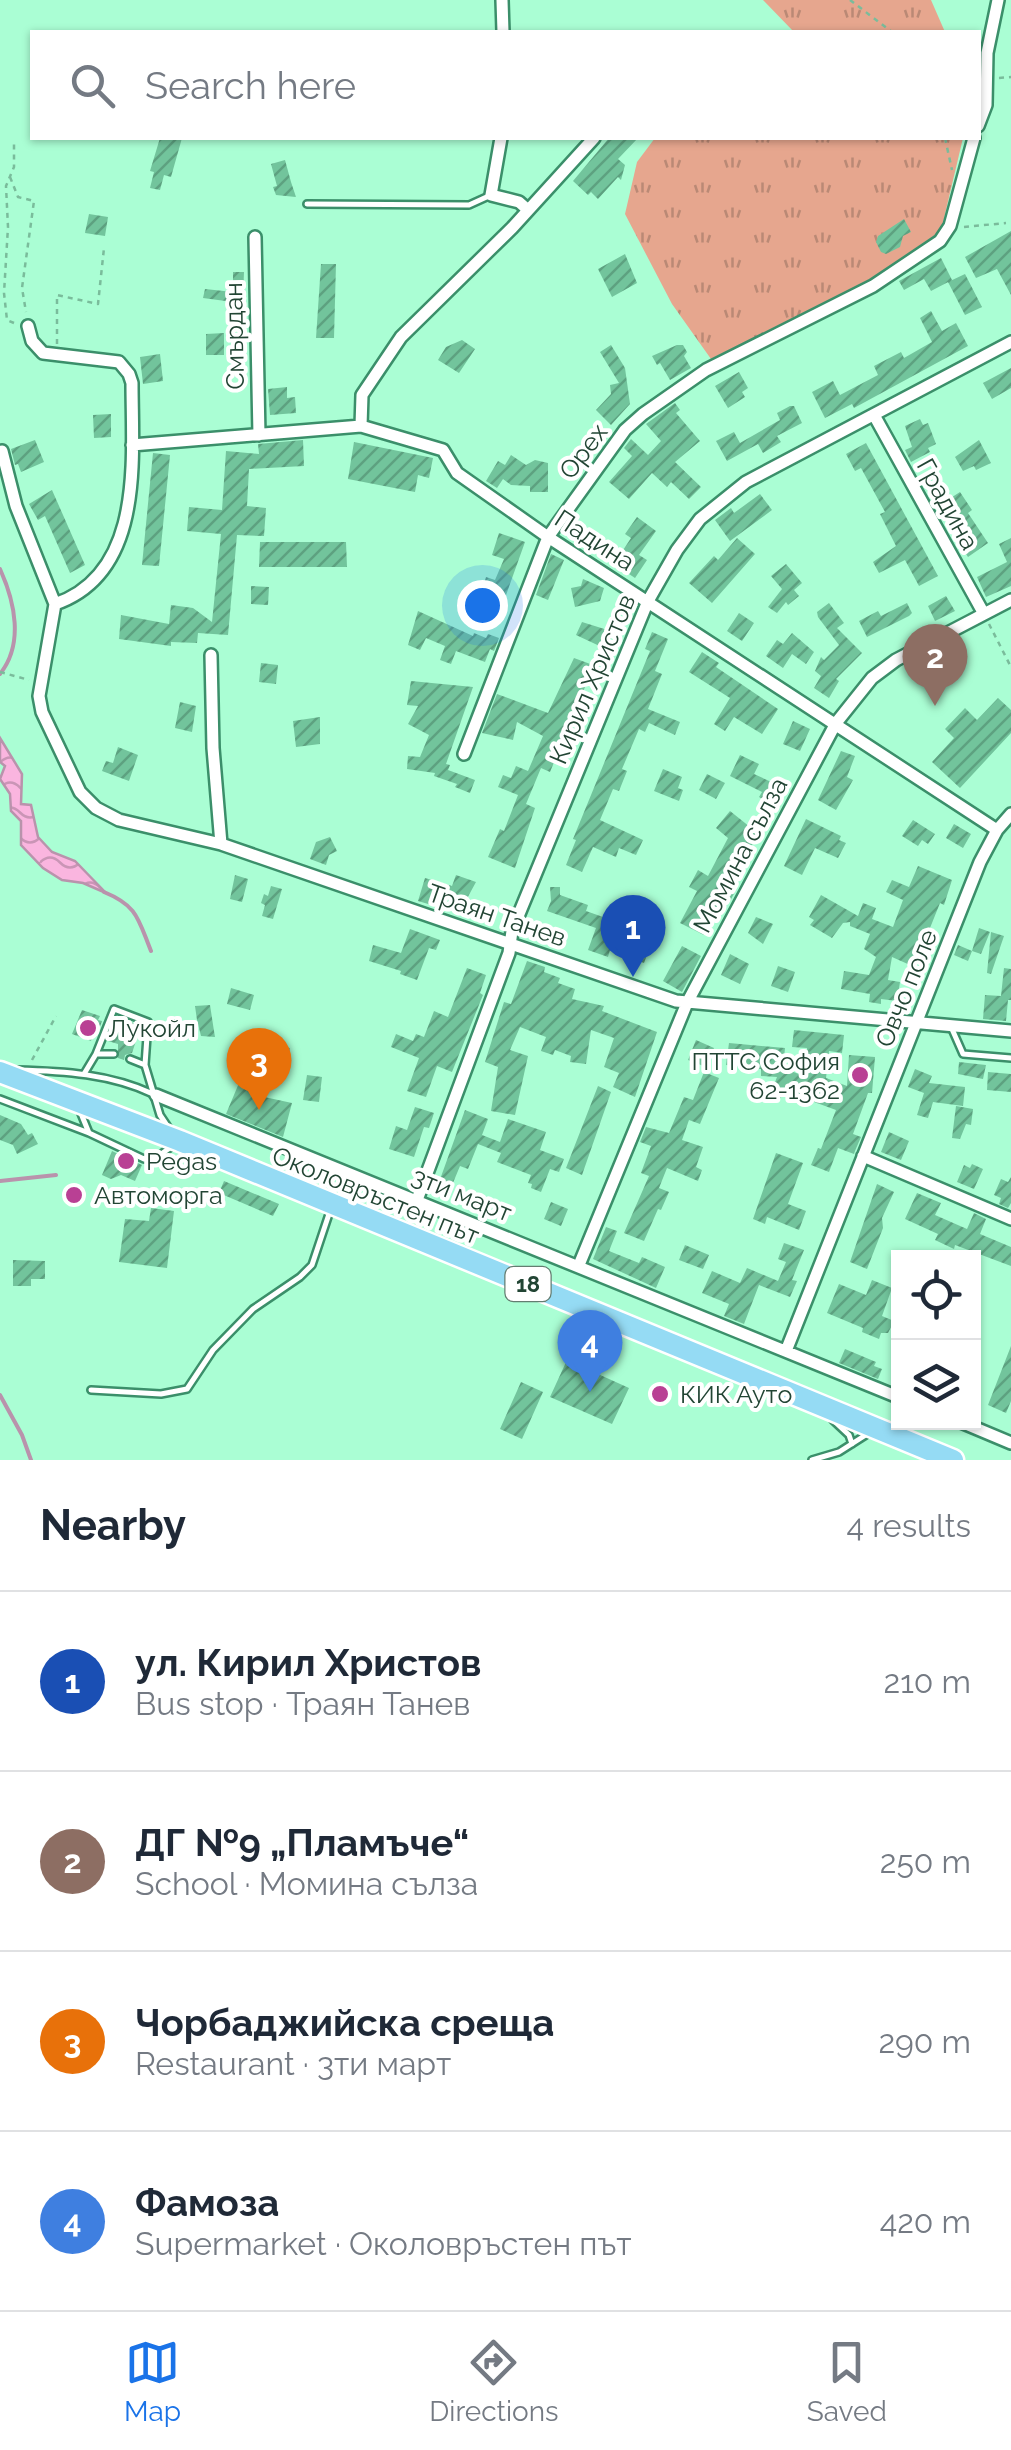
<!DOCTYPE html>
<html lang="en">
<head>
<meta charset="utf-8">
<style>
  body { margin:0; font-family:Raleway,sans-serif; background:#f6f6f7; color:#1f2937 }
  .controls { position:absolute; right:30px; bottom:30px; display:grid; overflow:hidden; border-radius:0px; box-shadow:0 2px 8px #0004 }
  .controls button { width:90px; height:90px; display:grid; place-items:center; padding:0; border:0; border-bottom:2px solid #e0e1e3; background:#fff; color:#1f2937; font:50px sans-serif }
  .you { position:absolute; left:482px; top:605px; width:35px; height:35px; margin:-25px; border:8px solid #fff; border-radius:50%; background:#1a73e8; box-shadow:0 0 0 15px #1a73e833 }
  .badge { display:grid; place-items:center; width:65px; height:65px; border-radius:50%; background:#1a73e8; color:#fff; font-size:32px; font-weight:700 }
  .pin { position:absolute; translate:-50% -82px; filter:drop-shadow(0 2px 5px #0008) }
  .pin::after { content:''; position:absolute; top:52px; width:35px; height:30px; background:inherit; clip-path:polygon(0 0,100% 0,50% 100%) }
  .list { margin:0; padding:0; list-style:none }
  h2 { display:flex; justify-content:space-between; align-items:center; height:130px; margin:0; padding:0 40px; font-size:42px }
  h2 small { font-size:32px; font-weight:400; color:#747a83 }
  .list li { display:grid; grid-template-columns:65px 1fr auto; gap:30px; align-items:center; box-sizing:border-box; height:180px; padding:0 40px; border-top:2px solid #e0e1e3 }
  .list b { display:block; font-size:38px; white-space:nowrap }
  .list p { margin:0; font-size:32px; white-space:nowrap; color:#747a83 }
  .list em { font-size:32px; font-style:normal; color:#747a83 }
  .icon { flex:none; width:55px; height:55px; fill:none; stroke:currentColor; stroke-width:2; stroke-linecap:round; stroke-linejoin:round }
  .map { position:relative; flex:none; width:1011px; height:1460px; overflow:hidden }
  .search { position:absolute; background:#fff; box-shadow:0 2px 8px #0004; left:30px; right:30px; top:30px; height:110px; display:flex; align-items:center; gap:25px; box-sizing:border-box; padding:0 35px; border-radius:0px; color:#747a83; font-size:38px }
  .sheet { height:850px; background:#fff }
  nav { display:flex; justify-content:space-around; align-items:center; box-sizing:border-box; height:140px; border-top:2px solid #e0e1e3; background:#fff; font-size:28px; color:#747a83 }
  nav a { display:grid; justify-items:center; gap:5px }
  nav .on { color:#1a73e8 }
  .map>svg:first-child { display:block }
  .grass { fill:url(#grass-tufts) }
  .water { fill:url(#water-waves); stroke:#b993ac; stroke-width:2.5 }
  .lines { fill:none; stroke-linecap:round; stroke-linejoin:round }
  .stream { stroke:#b993ac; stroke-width:4 }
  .building { fill:url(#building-hatch) }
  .lane-casing { stroke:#3b8f6a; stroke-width:10 }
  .street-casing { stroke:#3b8f6a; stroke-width:16 }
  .highway-casing { stroke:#fff; stroke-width:25 }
  .path { stroke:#7abc9b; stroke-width:2.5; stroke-dasharray:5 5; stroke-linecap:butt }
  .lane { stroke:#fff; stroke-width:5 }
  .street { stroke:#fff; stroke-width:11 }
  .highway { stroke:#95dbf4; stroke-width:20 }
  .poi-dot { fill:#b94094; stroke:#fff; stroke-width:4 }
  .labels { text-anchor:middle; stroke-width:8; stroke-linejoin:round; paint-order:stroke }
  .shield { fill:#fff; stroke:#647d71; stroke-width:2.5 }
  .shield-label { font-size:22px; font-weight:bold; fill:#224534 }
  .street-label { font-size:25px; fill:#224534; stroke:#fff }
  .poi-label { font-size:25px; fill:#224534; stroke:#fff; text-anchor:start }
</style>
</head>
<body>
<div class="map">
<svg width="1011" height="1460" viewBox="0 0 1011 1460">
  <defs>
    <pattern id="grass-tufts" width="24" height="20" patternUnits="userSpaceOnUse" patternTransform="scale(2.5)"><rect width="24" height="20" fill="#e6a68e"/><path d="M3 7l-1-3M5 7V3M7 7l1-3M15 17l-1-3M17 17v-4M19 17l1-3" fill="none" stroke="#ba8975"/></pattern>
    <pattern id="water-waves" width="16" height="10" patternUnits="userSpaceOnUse" patternTransform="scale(2.5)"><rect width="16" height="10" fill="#fab5df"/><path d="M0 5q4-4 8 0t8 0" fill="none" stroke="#ca95b6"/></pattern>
    <pattern id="building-hatch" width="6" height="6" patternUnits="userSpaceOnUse" patternTransform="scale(2.5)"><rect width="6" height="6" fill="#72c49c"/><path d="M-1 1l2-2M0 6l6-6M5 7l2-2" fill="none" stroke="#5da180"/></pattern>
  </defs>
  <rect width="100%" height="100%" fill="#aafed4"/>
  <!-- grass -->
  <path class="grass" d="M763,0H931L945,32H794Z
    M655,138H963L941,231L866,282L711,359L672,304L625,214L637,162Z"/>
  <!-- water -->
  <path class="water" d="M0,738L22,774L21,804L31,805L38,837L52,852L75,861L106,893L83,883L62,880L43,868L21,845V821L11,811L10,794L0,779L5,766L0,762Z"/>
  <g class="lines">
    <!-- stream -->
    <path class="stream" d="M0,569C15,602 24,644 0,674
      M104,892C138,906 138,919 151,951
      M0,1181L56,1175
      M0,1395L22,1435L31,1460"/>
  </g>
  <!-- building -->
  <path class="building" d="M160,138H182L171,177L164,175L160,190L150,188L154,172L150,171Z
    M609,138H638L618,159L625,165L621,180L618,177L598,199L591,192L588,195L573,181Z
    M285,160L291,182L296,197L276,195L273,187L277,186L271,164Z
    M89,214L108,217L105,236L85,233Z
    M904,219L911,232L903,236L900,247L886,254L881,252L876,242L878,236Z
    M1011,231V295L997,269L976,278L965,257Z
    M625,254L637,283L612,297L598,269Z
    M941,258L952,280L931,291L924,279L904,290L899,281Z
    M321,264H336L334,338H316Z
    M233,272H244L242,320L231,318L233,302L203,298L205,289L233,292Z
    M965,274L982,307L965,315L948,282Z
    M931,311L942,331L956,323L968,346L854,408L852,404L825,418L812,392L833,381L840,395L878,375L874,366L901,352L904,358L932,342L920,318Z
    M224,333V355H206V334Z
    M462,340L475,349L459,373L438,360L446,347Z
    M611,345L625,368L630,404L611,425L596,410L611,394L610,385L619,383L600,352Z
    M677,345H683L687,352L684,356L691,368L670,380L660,363L657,365L652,356Z
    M160,354L163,381L143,384L140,357Z
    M1011,368V388L992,399L983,383Z
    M739,372L748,388L742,392L745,397L728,408L715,386Z
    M287,387V398L295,397L296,413L270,415L268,389Z
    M675,403L680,410L676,413L700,441L675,462L701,487L689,499L671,482L667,487L652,473L629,499L609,482L632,456L624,448L631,439L648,455L661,441L646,424Z
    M790,406H794L802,423L777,436L781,442L763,453L758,444L727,461L716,441L734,432L740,443L780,420L777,413Z
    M111,414V437L94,438L93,415Z
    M920,419L923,425L928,423L936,444L928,448L930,452L911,462L905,450L912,447L905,426Z
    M35,440L44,462L21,472L18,464L15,465L11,449Z
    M303,440L304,466L249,469L247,506L266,508L264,536L237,535L228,635L198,633L197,643L171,642V646L119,639L121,615L169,624L171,605L193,608L212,622L221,534L187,531L189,507L222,510L226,451L259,454L258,444Z
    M979,440L991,463L976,470L974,466L963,471L955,457Z
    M354,442L433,458L429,478L418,475L415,492L348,479Z
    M866,443L938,576L919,586L905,560L879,573L873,562L896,546L880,514L885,512L861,468L855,471L846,454Z
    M153,453L170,455L159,566L142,565Z
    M511,455L526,465L535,460L548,463V492H530V486L511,485L503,479L497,488L486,481L498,461L505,465Z
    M52,490L85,565L70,573L45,516L38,520L29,504Z
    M960,492L972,510L968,513L988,543L968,557L954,535L962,529L946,501Z
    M760,494L772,510L730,541L715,520L731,508L734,513Z
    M637,517L656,531L639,555L647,560L635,578L614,564L631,538L625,534Z
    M499,533L525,542L500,612L495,610L492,617L481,613L478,604L486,577L495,580L504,559L492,555Z
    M737,538L755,554L712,603L689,583L714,556L718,560Z
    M1011,538V586L986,597L977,577L1007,562L999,544Z
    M260,542H346L347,567H259Z
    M551,554L564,560L548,600L536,595Z
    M786,564L802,583L794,590L799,596L788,605L786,602L777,613L768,607L782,589L771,576Z
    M583,579L604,588L600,601L575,607L571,588L581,586Z
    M251,586L269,587L268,605L251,604Z
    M946,596L955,611L935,621L928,606Z
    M829,603L844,623L837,628L862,653L836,679L839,681L829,698L814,688L821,676L815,671L821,657L824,660L839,645L818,617L817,612Z
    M907,603L912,613L909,616L867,637L859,621L878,611L881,616Z
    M418,611L473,636L474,633L486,638L488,634L499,638L494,651L490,649L485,662L456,651L451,664L440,660L445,646L426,638L420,650L408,645Z
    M739,613L754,623L742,641L727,631Z
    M582,622L614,632L606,649L576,635Z
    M652,632L668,639L655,671L662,674L648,709L680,722L675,735L649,723L645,732L639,729L622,769L627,771L619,791L613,789L600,820L643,840L636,855L619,848L616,857L593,847L582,872L566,865L576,840L573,839L650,651L645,649Z
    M792,633L814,652L806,664L792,654L783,668L766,656L777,640L783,644Z
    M702,652L719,663L716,667L778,709L762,734L734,717L725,731L714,724L730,698L689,672Z
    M574,658L593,665L564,744L562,743L550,772L541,768L526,804L535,808L515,868L488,857L500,829L504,831L518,795L498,787L503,775L511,778L516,766L528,771L543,736L517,722L513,740L482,733L497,694L548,713Z
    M261,663L278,665L276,684L259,682Z
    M411,681L473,687L446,764L450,765L448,770L475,780L470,793L455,787L457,784L434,776L435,773L407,769L408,756L420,757L429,735L408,724L418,706L407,705Z
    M998,698L1011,710V733L960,788L932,762L954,738L945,729L965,708L977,720Z
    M180,702L196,706L192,732L175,728Z
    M320,717V744L296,747L293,721Z
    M793,721L810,729L800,751L783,744Z
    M118,747L138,755L129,781L102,771L106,761L113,763Z
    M841,751L855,756L847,777L853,780L836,810L818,800Z
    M740,755L759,764L754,774L780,786L771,804L759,797L762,792L730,776Z
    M663,769L682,777L678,788L683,790L679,801L654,791Z
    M707,774L725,783L716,799L699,790Z
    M730,811L760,835L747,851L729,886L736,890L729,903L722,899L704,935L680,923L697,891L689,887L698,870L708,876L728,838L716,828Z
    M806,819L841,836L839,840L846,843L838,858L815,848L802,875L784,866Z
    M913,820L935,834L928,844L922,840L918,846L902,836Z
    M954,824L971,834L963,848L946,838Z
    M330,837L337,851L329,855L326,865L310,859L316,842Z
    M918,866L952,880L944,905L940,903L928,933L923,932L910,965L892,957L888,980L900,982L897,1001L881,999V1004L869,1002L870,994L841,989L844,971L869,975L876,957L864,949L870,934L850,926V922L843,923L832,938L810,925L814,920L809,917L821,895L858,916L863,903L876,908L872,919L893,927L903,900L886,892L892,880L909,887Z
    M235,875L248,879L242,902L230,899Z
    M456,875L476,882L464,904L439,895L435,906L418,901L425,878L452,886Z
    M271,886L282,889L273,919L262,916L265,905L261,903L264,894L268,896Z
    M550,887H560V895L588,905L586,911L620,923L616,935L650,947L644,963L610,950L608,957L588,950L596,928L547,911L551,901Z
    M756,917L773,924L763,944L748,933Z
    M979,928L990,932L981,954L972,951L968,961L954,955L958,945L972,951Z
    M410,929L440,940L436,950L429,948L417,980L400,974L401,971L369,961L373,945L401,953Z
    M991,932L1004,936L991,974L987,973Z
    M682,946L701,956L682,992L663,981Z
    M730,954L749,964L740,984L721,975Z
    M527,961L545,967L544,972L560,978L558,983L575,989L572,999L604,1006L602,1011L657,1032L635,1097L613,1087L619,1073L604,1067L614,1038L591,1030L586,1064L570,1062L571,1056L555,1050L553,1055L541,1051L546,1037L520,1027L510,1050L528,1056L515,1115L491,1111L498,1067L485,1062L504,1002L511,1004Z
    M778,966L795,972L788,992L771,986Z
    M467,968L486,975L480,993L483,995L452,1072L437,1066L426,1097L407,1091L419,1058L391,1047L396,1034L413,1041L416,1034L424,1037L434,1011L448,1017Z
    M1004,968L1011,969V1000H1008L1006,1021L983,1019L985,995L1001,996Z
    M231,988L254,995L250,1010L227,1004Z
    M210,1005L214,1031L215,1037L201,1036L197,1020L195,1006Z
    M82,1010L100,1016L98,1020L102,1021L96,1037L93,1035L91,1041L72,1034Z
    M126,1020L141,1026L132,1053L125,1055L124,1060L118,1058V1044L108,1041L114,1026L123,1029Z
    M794,1030L844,1035L842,1053L829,1051L826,1078L847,1086L849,1055L875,1057L872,1093H868L853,1134L861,1137L855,1151L854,1154L838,1148L829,1172L811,1165L818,1148L821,1149L836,1110L806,1099L801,1102L782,1095L780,1099L770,1095L777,1077L761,1076V1069L726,1065L729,1043L785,1048L783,1068L804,1076L807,1048L792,1047Z
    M696,1040L714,1048L706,1067L688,1060Z
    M274,1046L290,1048L287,1064L281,1062L279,1068L254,1064L257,1048L273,1050Z
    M959,1062L986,1065L983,1079L958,1074Z
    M915,1069L932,1076L929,1083L965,1087L963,1106L933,1102L928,1118L917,1115L924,1093L908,1087Z
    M704,1072L719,1078L700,1124L689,1120L682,1140L703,1147L696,1167L702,1170L698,1181L667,1168L659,1188L669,1192L661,1210L658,1209L644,1241L624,1233L649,1176L641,1173L651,1146L640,1142L646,1127L669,1133L684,1097L693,1100Z
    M988,1072L1011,1074V1092L987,1090Z
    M307,1075L322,1077L319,1102L303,1100Z
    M239,1083L252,1088L250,1094L292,1103L283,1137L226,1114Z
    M598,1086L611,1092L582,1175L566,1168Z
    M956,1106L973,1109L971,1125L966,1124L960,1139L952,1138Z
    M415,1107L434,1113L429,1128L424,1127L414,1157L389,1149L396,1126L407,1130Z
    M465,1110L488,1119L482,1135L500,1142L508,1119L546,1132L540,1150L564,1159L559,1172L550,1169L541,1192L531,1188L532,1184L528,1183L531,1175L497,1162L501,1153L478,1144L468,1169L460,1166L450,1190L438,1185Z
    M0,1115L21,1124L28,1135L32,1133L38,1144L17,1154L13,1145L0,1140Z
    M889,1132L909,1141L901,1160L881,1152Z
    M112,1151L142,1165L135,1181L121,1175L111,1179L102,1175Z
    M776,1153L803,1163L788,1204L806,1211L799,1230L767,1217L765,1224L753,1219Z
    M972,1164L983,1169L974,1189L957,1182L964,1165L970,1168Z
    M1011,1177V1203L1008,1208L999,1204L1001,1198L994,1195L1001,1179L1008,1182Z
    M224,1181L279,1204L273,1216L219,1193Z
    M877,1184L894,1192L882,1218L883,1228L867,1269L850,1262Z
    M917,1193L941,1203L935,1215L967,1229L974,1213L986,1219L980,1234L1011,1247V1266L955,1245L954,1249L935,1240L938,1234L905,1219Z
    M551,1202L568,1209L561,1226L544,1219Z
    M151,1208L174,1211L167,1268L119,1262L125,1219L149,1221Z
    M606,1227L617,1231L609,1251L639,1263L642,1257L665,1267L656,1288L593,1259Z
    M784,1243L804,1250L792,1280L797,1281L790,1297L759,1285L744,1324L724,1316L729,1304L702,1293L712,1271L740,1283L747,1268L778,1281L786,1262L778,1259Z
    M685,1245L709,1255L703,1269L679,1260Z
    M13,1260L45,1261V1279H31V1286H13Z
    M872,1280L892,1288L882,1316L894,1321L888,1333H881L879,1339L862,1332L863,1328L827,1313L839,1284L866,1295Z
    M1011,1346V1401L1006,1413L988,1405Z
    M845,1349L876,1362L874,1366L882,1369L878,1379L839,1363Z
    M567,1360L629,1388L612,1424L550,1397Z
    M521,1382L543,1392L522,1439L500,1429Z"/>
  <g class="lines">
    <defs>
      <path id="lane" d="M307,204L469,205L491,195
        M952,1029L963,1054L1011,1058
        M96,1054L114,1009L148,1022L145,1065
        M130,1059L145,1065L160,1115L170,1130
        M17,1070C63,1071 111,1074 153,1094
        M84,1074L96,1054H114
        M0,1099L89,1133
        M80,1111L89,1133L144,1159L160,1155L175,1144
        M91,1390L161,1394L187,1389L213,1350L253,1309L300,1277L312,1265L330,1211
        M833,1420L849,1435L852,1444
        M812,1460L839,1452L872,1431"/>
      <path id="street" d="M502,0L503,32
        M978,126L986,105L987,53L998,0
        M501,138L491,195L519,202L528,210
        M255,237L259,435
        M28,326L32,341L43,353L119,362L129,374L132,383C132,458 145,573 55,604
        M874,415L984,614
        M361,426L362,395L401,337L512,228L594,138
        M132,445L361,426L443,450L457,473L548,537L997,830
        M2,451L16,506L55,604L39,696L42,712L80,792L96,808L119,820L221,844L676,1001L1011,1031
        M211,655L213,748L221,844
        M464,754L548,537L625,430L643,414L706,370L873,286L940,241L950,226L974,138
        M156,1095L898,1397
        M863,1156L1011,1219
        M417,1200L509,953L512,931L648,601L677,550L700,519L746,482L1011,342
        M579,1265L687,1003L836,723L872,678L896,660L1011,600
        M786,1351L980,862L997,830L1011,814
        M961,1422L1011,1443"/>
      <path id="highway" d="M0,1072L180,1141L953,1460"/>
    </defs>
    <!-- lane casing -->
    <use href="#lane" class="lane-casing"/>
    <!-- street casing -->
    <use href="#street" class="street-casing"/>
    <!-- highway casing -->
    <use href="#highway" class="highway-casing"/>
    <!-- path -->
    <path class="path" d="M850,0L892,32
      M999,78L1011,77
      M945,138L952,170
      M10,177L18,197L34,201L22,288L26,312
      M964,227L1006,223
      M14,323L7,320L4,293L8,227L6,186L14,167V141
      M57,344V295L98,304L104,248
      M989,624L1011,667
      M0,672L29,680
      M32,1060L56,1016"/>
    <!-- lane -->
    <use href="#lane" class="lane"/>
    <!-- street -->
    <use href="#street" class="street"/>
    <!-- highway -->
    <use href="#highway" class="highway"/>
  </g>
  <!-- markers -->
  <g class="poi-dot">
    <circle cx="88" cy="1028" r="10"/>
    <circle cx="860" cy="1075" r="10"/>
    <circle cx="126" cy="1161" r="10"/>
    <circle cx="74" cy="1195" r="10"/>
    <circle cx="660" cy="1394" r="10"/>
  </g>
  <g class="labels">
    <!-- shield labels -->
    <rect class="shield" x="505.5" y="1267" width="45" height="34" rx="8"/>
    <g class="shield-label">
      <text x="528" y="1292">18</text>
    </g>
    <!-- street labels -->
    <g class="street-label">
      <text transform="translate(234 336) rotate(-91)" y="9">Смърдан</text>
      <text transform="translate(583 451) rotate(-53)" y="9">Орех</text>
      <text transform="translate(948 504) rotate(61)" y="9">Градина</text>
      <text transform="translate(595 540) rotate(33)" y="9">Падина</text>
      <text transform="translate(592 679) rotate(-67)" y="9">Кирил Христов</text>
      <text transform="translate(740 855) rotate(-62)" y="9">Момина сълза</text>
      <text transform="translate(497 915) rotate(19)" y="9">Траян Танев</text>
      <text transform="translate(906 988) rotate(-68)" y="9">Овчо поле</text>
      <text transform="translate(462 1194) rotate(22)" y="9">3ти март</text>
      <text transform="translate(376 1195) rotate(22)" y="9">Околовръстен път</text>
    </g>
    <!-- poi labels -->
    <g class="poi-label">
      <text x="108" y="1037">Лукойл</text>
      <text x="840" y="1070" text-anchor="end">ПТТС София<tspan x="840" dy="29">62-1362</tspan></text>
      <text x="146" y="1170">Pegas</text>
      <text x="94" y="1204">Автоморга</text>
      <text x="680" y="1403">КИК Ауто</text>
    </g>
  </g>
</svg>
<div class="controls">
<button><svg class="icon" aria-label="locate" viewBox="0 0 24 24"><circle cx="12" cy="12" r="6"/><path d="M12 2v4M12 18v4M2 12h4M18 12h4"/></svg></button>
<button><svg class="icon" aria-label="layers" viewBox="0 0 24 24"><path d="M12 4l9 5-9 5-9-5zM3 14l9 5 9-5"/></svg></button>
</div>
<div class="you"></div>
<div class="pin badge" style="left:633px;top:977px;background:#1a4fb4">1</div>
<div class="pin badge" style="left:935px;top:706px;background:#8d6e63">2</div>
<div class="pin badge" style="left:259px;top:1110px;background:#e8710a">3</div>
<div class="pin badge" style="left:590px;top:1392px;background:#3f7fe0">4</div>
<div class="search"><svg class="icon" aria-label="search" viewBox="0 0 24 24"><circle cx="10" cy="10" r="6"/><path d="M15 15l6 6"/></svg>Search here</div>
</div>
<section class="sheet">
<h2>Nearby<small>4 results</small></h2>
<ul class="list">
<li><span class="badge" style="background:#1a4fb4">1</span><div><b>ул. Кирил Христов</b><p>Bus stop · Траян Танев</p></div><em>210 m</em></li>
<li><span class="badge" style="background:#8d6e63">2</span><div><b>ДГ №9 „Пламъче“</b><p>School · Момина сълза</p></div><em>250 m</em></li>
<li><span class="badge" style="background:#e8710a">3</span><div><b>Чорбаджийска среща</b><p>Restaurant · 3ти март</p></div><em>290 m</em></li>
<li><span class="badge" style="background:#3f7fe0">4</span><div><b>Фамоза</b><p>Supermarket · Околовръстен път</p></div><em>420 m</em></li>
</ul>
</section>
<nav>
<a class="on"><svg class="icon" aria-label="map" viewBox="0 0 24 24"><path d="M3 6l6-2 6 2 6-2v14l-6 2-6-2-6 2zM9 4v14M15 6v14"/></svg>Map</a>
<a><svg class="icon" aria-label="directions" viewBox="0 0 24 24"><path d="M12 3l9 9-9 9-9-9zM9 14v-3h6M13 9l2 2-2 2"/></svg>Directions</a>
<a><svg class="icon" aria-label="saved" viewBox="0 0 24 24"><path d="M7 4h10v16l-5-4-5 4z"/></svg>Saved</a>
</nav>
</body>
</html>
